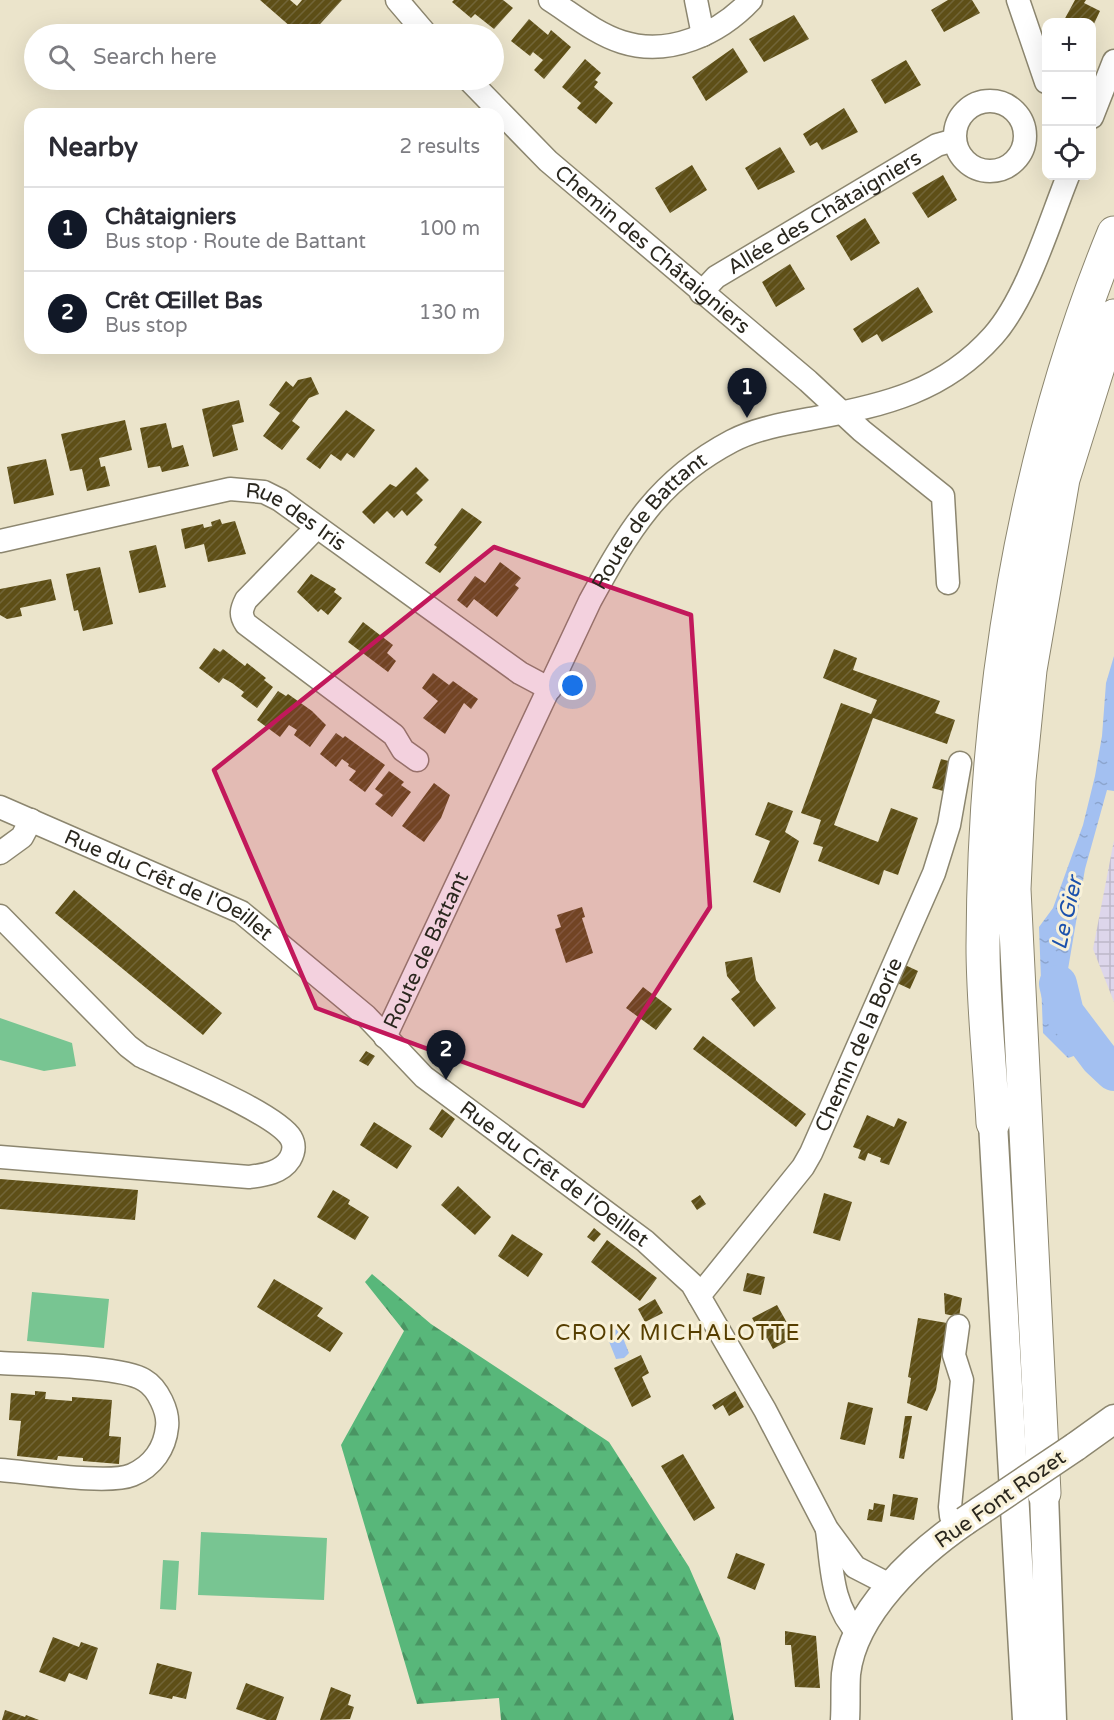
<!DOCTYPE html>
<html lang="en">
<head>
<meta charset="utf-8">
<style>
  body { margin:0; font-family:"Varela Round",sans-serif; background:#f7f7f7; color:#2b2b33 }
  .controls { position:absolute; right:18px; top:18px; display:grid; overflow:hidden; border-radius:12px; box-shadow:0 6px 24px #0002 }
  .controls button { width:54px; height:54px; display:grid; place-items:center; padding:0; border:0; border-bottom:2px solid #e1e1e2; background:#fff; color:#2b2b33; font:30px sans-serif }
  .you { position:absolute; left:573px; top:686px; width:21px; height:21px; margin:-15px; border:4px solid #fff; border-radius:50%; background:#1a73e8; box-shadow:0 0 0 9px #1a73e833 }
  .badge { display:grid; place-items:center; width:39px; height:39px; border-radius:50%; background:#111827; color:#fff; font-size:20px; font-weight:700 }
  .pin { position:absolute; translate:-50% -50px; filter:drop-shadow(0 2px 3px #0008) }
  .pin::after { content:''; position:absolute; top:32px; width:21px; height:18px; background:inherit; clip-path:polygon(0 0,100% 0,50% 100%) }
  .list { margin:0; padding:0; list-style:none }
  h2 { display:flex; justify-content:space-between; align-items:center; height:78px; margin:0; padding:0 24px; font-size:26px }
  h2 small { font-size:20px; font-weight:400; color:#7c7c81 }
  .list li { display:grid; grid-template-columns:39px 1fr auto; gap:18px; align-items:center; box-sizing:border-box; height:84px; padding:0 24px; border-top:2px solid #e1e1e2 }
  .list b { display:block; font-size:22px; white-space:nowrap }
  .list p { margin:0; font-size:20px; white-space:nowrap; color:#7c7c81 }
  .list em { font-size:20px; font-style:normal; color:#7c7c81 }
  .icon { flex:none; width:33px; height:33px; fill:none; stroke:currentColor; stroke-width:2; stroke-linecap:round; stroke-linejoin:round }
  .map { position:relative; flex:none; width:1114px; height:1720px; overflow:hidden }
  .search { position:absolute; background:#fff; box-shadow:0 6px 24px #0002; left:24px; top:24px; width:480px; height:66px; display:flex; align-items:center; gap:15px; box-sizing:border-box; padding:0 21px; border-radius:33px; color:#7c7c81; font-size:22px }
  .panel { position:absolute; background:#fff; box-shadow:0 6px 24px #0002; left:24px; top:108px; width:480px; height:246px; border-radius:18px }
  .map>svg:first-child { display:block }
  .industrial { fill:url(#industrial-grid) }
  .forest { fill:url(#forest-firs) }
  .park { fill:#78c592 }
  .water { fill:url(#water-ripples) }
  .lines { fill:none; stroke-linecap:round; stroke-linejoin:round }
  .river { stroke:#a3c0f1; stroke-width:38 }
  .building { fill:url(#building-hatch) }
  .minor-casing { stroke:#8c866f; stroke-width:25 }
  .major-casing { stroke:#8c866f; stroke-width:31 }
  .highway-casing { stroke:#8c866f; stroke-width:35 }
  .minor { stroke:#fff; stroke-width:22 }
  .major { stroke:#fff; stroke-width:28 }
  .highway { stroke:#fff; stroke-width:33 }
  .major-bridge-casing { stroke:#8c866f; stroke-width:31; stroke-linecap:butt }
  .major-bridge { stroke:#fff; stroke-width:28 }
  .marked { fill:#c2185b; fill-opacity:0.2; stroke:#c2185b; stroke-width:4.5; stroke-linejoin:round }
  .labels { text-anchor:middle; stroke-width:6; stroke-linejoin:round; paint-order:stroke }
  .street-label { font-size:21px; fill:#2a271e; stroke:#f8f1d8 }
  .water-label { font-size:22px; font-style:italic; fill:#1b51ac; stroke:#f8f1d8 }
  .neighbourhood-label { font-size:22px; letter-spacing:1.5px; fill:#563e00; stroke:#f8f1d8 }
</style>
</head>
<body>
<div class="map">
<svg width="1114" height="1720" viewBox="0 0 1114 1720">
  <defs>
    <pattern id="industrial-grid" width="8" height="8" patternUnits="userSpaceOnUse" patternTransform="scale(1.5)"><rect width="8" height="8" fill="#ddd6eb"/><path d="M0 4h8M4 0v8" fill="none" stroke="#beb8c9"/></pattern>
    <pattern id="forest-firs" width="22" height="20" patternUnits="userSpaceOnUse" patternTransform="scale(1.5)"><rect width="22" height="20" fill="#58b77a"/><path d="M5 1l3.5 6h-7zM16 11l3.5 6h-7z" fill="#499563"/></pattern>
    <pattern id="water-ripples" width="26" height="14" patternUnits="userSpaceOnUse" patternTransform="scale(1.5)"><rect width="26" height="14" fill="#a3c0f1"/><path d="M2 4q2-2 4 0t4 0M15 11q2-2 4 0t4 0" fill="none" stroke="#8ca5ce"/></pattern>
    <pattern id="building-hatch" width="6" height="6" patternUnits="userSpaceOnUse" patternTransform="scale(1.5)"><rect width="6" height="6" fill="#5e4f17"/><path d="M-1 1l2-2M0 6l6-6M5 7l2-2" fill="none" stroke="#716538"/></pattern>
  </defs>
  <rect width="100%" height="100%" fill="#ebe4cb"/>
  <!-- industrial -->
  <path class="industrial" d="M1114,840V1002L1093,949Z"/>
  <!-- forest -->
  <path class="forest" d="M372,1274L431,1324L609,1442L689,1567L720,1638L734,1720H501L499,1698L417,1704L341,1445L404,1331L365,1282Z"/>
  <!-- park -->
  <path class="park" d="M0,1018L72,1043L76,1066L44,1071L0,1060Z
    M32,1292L109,1299L104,1348L27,1341Z
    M201,1532L327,1538L324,1600L198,1595Z
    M163,1560L179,1561L176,1610L160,1609Z"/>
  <!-- water -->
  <path class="water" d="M1114,656V791L1107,790L1085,869L1066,981L1068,1005L1088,1051L1068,1058L1043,1033L1039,927L1053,908L1083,825L1095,776L1102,736L1106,683Z
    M619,1328L629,1353L624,1358L616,1359L606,1334Z"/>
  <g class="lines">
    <!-- river -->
    <path class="river" d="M1058,984L1065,1013L1099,1058L1114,1072"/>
  </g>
  <!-- building -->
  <path class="building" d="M260,0H290L297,6L302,0H342L311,34H299Z
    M454,0H503L513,8L494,29L475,14L471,18L452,2Z
    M948,0H972L980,13L944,32L931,10Z
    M1075,0H1086L1084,3L1100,11L1092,28V22H1063Z
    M794,15L809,39L764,62L749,39Z
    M529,19L548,35L551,30L571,47L544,79L534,70L543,60L533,52L530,56L511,41Z
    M733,48L748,72L706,101L692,77Z
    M585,59L601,73L595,80L598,82L594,87L613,103L596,124L577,108L581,103L562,87Z
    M906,60L921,85L885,104L871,80Z
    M844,108L858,132L822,150L817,142L810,146L803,134Z
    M780,147L795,172L758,190L745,168Z
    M692,165L707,190L670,213L655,188Z
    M943,175L957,200L928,218L912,193Z
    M865,218L880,243L851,261L836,236Z
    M790,264L805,289L776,307L762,282Z
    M918,287L933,312L882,342L877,334L862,343L853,329Z
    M311,377L319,394L309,398L292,421L300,427L282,450L263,436L280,413L269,405L286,381L293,387L298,380Z
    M239,400L244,422L232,425L238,450L213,457L202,409Z
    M346,410L375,430L354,458L347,453L341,461L331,454L320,469L306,459Z
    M125,420L132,450L99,458L101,467L105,466L110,486L87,491L82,469L70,471L61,434Z
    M166,423L172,448L183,445L189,466L162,472L160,466L148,468L140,428Z
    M46,459L54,495L14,504L7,467Z
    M416,467L429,480L416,493L423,500L407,516L402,510L394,518L387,511L374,524L362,512L390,484L396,487Z
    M462,508L482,522L440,573L425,563L437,547L434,545Z
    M220,519L222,524L235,521L246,554L208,562L204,544L185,549L181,529L203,524L204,528L212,526L211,522Z
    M156,545L166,587L139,593L129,551Z
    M500,562L521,578L515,585L519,588L497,617L474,599L467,608L457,600L475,576L485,583Z
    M100,567L113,624L83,631L78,610L74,611L66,574Z
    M311,574L336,589L334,592L342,598L328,615L321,609L318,612L297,592Z
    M51,579L56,600L20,608L22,616L7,619L0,615V589Z
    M363,622L393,645L387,653L396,661L388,672L348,642Z
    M214,648L220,652L223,649L245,666L247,663L266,678L264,680L273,687L257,708L241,696L244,692L232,683L223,678L219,683L199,668Z
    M834,649L857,658L853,670L940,701L935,713L955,720L947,744L873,718L834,825L878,842L891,808L918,818L898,875L884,870L879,885L818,861L823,847L813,844L821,820L801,813L841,703L871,714L877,700L823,678Z
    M433,673L449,685L453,681L478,699L471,709L464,703L445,734L423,718L438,701L422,688Z
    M278,691L286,696L288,694L312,711L326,725L310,747L294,735L297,730L289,725L280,737L257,720Z
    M336,733L343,738L345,736L385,765L365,792L349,780L356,771L348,766L349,764L342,759L336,767L320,754Z
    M941,759L956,763L947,792L932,788Z
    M389,771L404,782L401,785L411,792L392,817L375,804L383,795L375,789Z
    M434,783L450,795L441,818L424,842L402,826Z
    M768,802L793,811L785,832L799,841L780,893L753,882L770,841L755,835Z
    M74,890L222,1013L203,1035L55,913Z
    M582,907L585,917L582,918L593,953L566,963L555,929L561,927L557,915Z
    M752,957L756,980L776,1008L754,1027L731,999L740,992L727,976L725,962Z
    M905,965L918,971L910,989L897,983Z
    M643,987L672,1009L656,1030L626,1008Z
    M703,1036L806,1114L796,1127L693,1049Z
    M366,1051L375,1056L368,1066L359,1061Z
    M442,1109L455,1119L442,1138L429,1129Z
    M867,1115L894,1127L898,1118L907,1122L889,1165L880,1162L881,1158L868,1153L865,1161L858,1158L861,1150L853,1147Z
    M374,1122L412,1146L397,1169L360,1145Z
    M0,1179L138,1190L135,1220L0,1209Z
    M458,1186L491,1217L475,1235L441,1205Z
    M333,1190L350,1200L348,1204L369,1217L355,1240L317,1217Z
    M824,1193L852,1202L840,1241L813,1233Z
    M700,1195L706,1204L697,1210L691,1201Z
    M594,1228L601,1234L594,1242L587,1237Z
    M512,1234L543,1254L528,1277L498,1256Z
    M607,1240L657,1278L640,1301L591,1262Z
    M747,1273L765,1277L761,1295L743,1291Z
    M274,1279L323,1308L317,1316L343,1333L330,1352L257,1307Z
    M944,1293L962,1298L959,1317L945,1314Z
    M655,1299L663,1313L645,1322L638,1309Z
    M777,1305L795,1337L773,1349L767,1338L764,1340L752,1318Z
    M918,1318L947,1323L936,1390L927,1411L907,1403L911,1378L908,1377Z
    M641,1355L649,1373L642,1377L651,1397L632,1407L614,1368Z
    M35,1391L46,1392L45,1399L72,1401V1397L112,1400L109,1436L121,1437L119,1464L83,1461V1458L58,1456L57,1460L17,1456L21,1421L9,1420L11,1393L35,1395Z
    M735,1391L744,1407L729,1416L723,1405L715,1410L712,1405Z
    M848,1402L873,1408L865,1445L840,1439Z
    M905,1416H912L904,1459L899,1458Z
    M683,1454L715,1508L694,1521L661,1466Z
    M893,1494L918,1498L914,1520L890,1516Z
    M874,1503L885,1505L882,1522L867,1520L869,1509L873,1510Z
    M736,1553L765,1564L755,1590L727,1578Z
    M785,1631L816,1636L820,1688L795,1687L791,1645H785Z
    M53,1637L79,1647L81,1642L98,1648L87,1680L69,1673L65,1682L39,1672Z
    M157,1663L192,1672L186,1699L173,1696L172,1699L149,1694Z
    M246,1683L284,1697L276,1720H267L236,1709Z
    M331,1687L351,1695L348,1705L354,1707L350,1719L320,1720Z
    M5,1710L25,1717L26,1715L39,1720H2Z"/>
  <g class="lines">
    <defs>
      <g id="minor">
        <path d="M397,0L426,34"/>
        <path d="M550,0C572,14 596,34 622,42C669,57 719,34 751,0"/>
        <path d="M696,0L703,35"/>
        <path d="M1018,0L1046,82"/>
        <path id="s1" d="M469,80L548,161L808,381L862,431L943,496L948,583"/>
        <circle cx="990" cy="136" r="35"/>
        <path d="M1092,117L1114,61"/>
        <path id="s2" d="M701,293L716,277L937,145L955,140"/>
        <path d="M316,528L246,600C241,610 240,615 246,624L394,735L403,750L417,760"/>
        <path id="s3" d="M0,541L230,489L264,492L280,500L520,673L550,689"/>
        <path id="s4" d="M0,807L241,912L366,1016L424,1077L645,1241L692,1284L765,1410L827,1529L855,1567L890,1585"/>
        <path d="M0,853L22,837L31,820"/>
        <path d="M0,916L128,1046L141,1056C172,1071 276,1113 291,1138C295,1145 294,1152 290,1159C281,1173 264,1175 249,1177L0,1157"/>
        <path id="s5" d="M385,1037L590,601C629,530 658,480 732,441C757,428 788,423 815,418C885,405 944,391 993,336C1027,298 1049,223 1068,176"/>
        <path id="s6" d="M699,1296L803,1167L811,1153L934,873L949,825L960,763"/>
        <path d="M958,1326L954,1355L962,1380L950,1507L951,1516L958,1527"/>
        <path d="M0,1363C31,1365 122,1366 144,1380C158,1388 169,1412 167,1427C165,1448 153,1466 132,1475C108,1485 29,1472 0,1470"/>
        <path d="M827,1530C832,1567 831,1607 859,1634"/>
      </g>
      <path id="major" d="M993,1123L1027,1720
        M1075,1447L1114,1419
        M1044,1493L1052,1720
        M845,1720C846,1705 845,1689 846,1674C853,1612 917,1554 965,1521"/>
      <path id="highway" d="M993,1123C990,1064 983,1005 983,946C984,704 1022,457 1114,233
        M1044,1493L1014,889L1019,780L1030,670L1063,479L1114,316"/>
    </defs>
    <!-- minor casing -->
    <use href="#minor" class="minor-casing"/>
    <!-- major casing -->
    <use href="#major" class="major-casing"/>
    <!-- highway casing -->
    <use href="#highway" class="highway-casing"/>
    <!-- minor -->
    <use href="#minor" class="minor"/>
    <!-- major -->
    <use href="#major" class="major"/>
    <!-- highway -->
    <use href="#highway" class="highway"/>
    <defs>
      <path id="major-bridge" d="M965,1521L1075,1447"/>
    </defs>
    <!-- major-bridge casing -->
    <use href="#major-bridge" class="major-bridge-casing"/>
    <!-- major-bridge -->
    <use href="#major-bridge" class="major-bridge"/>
  </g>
  <!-- marked area -->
  <path class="marked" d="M494,547L691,615L710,907L583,1106L316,1008L214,770Z"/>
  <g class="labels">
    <!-- street labels -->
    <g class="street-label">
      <text dy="7" stroke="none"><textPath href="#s2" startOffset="148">Allée des Châtaigniers</textPath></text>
      <text dy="7" stroke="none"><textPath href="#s1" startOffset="250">Chemin des Châtaigniers</textPath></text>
      <text dy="7" stroke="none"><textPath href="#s3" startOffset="309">Rue des Iris</textPath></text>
      <text dy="7" stroke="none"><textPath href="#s5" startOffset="582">Route de Battant</textPath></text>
      <text dy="7" stroke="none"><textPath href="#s4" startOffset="186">Rue du Crêt de l'Oeillet</textPath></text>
      <text dy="7" stroke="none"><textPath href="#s5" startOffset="96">Route de Battant</textPath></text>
      <text dy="7" stroke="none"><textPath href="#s6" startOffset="300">Chemin de la Borie</textPath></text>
      <text dy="7" stroke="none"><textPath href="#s4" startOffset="672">Rue du Crêt de l'Oeillet</textPath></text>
      <text transform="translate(1000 1499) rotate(-35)" y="7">Rue Font Rozet</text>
    </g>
    <!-- water labels -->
    <g class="water-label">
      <text transform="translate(1066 913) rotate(-77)" y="8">Le Gier</text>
    </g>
    <!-- neighbourhood labels -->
    <g class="neighbourhood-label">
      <text x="678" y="1340">CROIX MICHALOTTE</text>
    </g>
  </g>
</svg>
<div class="controls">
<button>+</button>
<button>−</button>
<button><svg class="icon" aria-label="locate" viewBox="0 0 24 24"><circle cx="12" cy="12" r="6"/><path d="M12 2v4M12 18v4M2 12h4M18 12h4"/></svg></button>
</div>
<div class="you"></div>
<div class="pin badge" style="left:747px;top:418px">1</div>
<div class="pin badge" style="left:446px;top:1080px">2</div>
<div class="search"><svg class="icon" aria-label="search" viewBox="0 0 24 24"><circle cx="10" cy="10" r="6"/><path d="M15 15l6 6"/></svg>Search here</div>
<section class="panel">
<h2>Nearby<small>2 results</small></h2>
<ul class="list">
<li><span class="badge">1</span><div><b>Châtaigniers</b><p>Bus stop · Route de Battant</p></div><em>100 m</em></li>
<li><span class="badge">2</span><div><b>Crêt Œillet Bas</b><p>Bus stop</p></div><em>130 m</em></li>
</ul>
</section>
</div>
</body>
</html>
